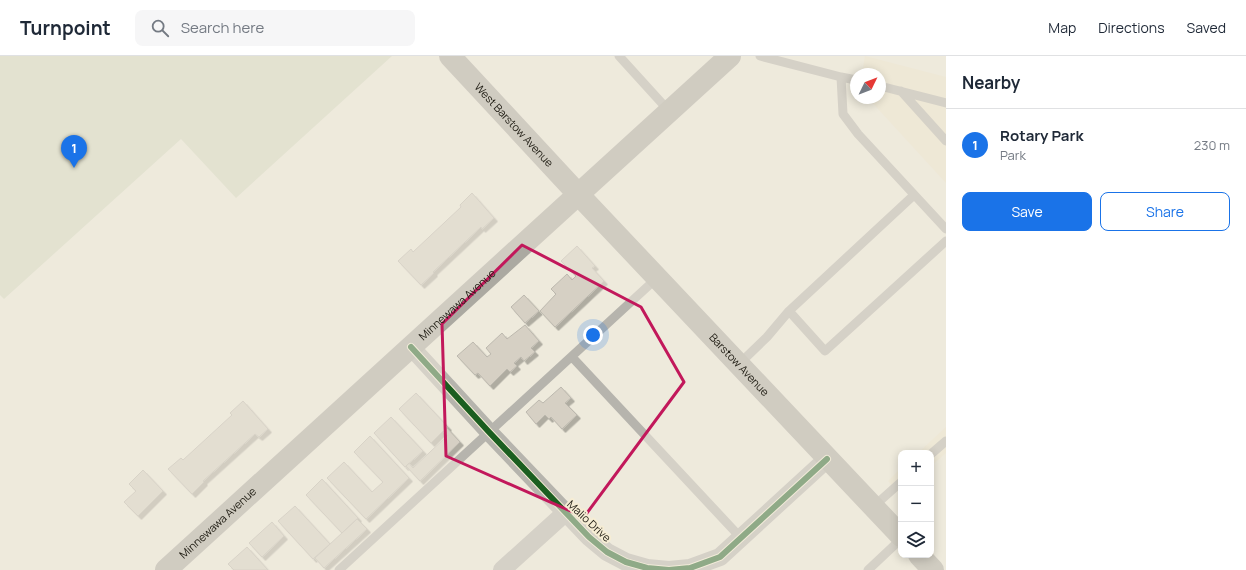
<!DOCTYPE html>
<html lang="en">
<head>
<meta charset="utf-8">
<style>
  body { margin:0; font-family:Manrope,sans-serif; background:#f6f6f7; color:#1f2937 }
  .controls { position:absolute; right:12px; bottom:12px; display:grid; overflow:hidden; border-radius:8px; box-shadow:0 2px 10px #0003 }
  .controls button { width:36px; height:36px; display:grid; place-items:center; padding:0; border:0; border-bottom:1px solid #e0e1e3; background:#fff; color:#1f2937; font:20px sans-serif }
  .compass { position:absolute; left:850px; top:12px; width:36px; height:36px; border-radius:50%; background:#fff; box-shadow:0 2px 10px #0003; rotate:47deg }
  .you { position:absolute; left:593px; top:279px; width:14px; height:14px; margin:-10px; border:3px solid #fff; border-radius:50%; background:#1a73e8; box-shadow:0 0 0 6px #1a73e833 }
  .badge { display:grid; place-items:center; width:26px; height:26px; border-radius:50%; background:#1a73e8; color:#fff; font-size:13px; font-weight:700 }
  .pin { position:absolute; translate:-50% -33px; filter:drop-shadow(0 1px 2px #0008) }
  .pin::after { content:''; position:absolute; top:21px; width:14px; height:12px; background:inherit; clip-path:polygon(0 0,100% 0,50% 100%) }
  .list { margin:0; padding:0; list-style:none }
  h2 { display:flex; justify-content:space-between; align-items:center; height:52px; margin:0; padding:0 16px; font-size:17px }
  h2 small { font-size:13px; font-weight:400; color:#747a83 }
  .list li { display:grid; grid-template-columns:26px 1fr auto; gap:12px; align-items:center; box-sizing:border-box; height:72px; padding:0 16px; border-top:1px solid #e0e1e3 }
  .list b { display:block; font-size:15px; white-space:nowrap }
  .list p { margin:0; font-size:13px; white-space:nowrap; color:#747a83 }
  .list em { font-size:13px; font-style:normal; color:#747a83 }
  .actions { display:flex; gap:8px; padding:12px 16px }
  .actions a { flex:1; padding:9px 0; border:1px solid #1a73e8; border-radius:8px; text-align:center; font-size:14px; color:#1a73e8 }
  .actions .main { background:#1a73e8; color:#fff }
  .icon { flex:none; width:22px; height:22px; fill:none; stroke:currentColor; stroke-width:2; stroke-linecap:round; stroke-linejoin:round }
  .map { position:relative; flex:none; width:946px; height:514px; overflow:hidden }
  header { display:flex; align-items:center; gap:24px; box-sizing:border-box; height:56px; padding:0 20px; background:#fff; border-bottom:1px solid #e0e1e3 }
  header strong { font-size:19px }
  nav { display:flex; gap:22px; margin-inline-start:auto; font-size:14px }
  .search { width:280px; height:36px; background:#f6f6f7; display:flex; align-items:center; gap:10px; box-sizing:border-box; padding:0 14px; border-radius:8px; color:#747a83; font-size:15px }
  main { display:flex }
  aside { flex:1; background:#fff }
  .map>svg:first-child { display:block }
  .built { fill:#eee6ce }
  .green { fill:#d4dac2 }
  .building { fill:#d6d0c4; stroke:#bcb8ae; filter:url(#shadow) }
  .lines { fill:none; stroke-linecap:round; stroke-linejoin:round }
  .service { stroke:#b6b4ad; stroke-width:9 }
  .minor { stroke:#b6b4ad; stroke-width:18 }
  .secondary { stroke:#aba9a1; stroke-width:22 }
  .cycleway-casing { stroke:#f6edd4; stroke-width:8 }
  .cycleway { stroke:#1b5e20; stroke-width:6 }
  .marked { fill:none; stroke:#c2185b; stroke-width:3; stroke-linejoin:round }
  .labels { text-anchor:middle; stroke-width:4; stroke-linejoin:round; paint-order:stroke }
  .street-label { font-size:11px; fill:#242118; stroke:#f6edd4 }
</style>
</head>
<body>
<header>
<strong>Turnpoint</strong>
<div class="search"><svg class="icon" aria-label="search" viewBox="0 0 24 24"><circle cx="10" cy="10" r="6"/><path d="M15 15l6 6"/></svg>Search here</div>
<nav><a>Map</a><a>Directions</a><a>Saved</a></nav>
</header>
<main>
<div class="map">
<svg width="946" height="514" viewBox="0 0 946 514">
  <defs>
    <filter id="shadow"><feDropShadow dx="3.5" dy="3.5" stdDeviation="0" flood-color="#0004"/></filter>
  </defs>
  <rect width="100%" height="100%" fill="#eeeadc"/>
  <!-- built -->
  <path class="built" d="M865,0L946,21V127L868,42H880V18H862Z
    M946,371V397L931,410V397H918Z
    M901,412V437L900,438L888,425Z"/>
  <!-- green -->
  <path class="green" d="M0,0H392L236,142L181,83L4,243L0,239Z"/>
  <!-- building -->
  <path class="building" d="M472,137L494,162L482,173L481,171L433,216L434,217L421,229L398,205L411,193L413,196L461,151L460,149Z
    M577,190L595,210L592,212L604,225L555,271L540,255L556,238L551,233L567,218L572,224L576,220L561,205Z
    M524,239L539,255L525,267L511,251Z
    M525,269L539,285L531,292L535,296L524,305L521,301L514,307L517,310L510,316L507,313L490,330L478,317L475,319L457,300L473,286L487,301L491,298L486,292L502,277L507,283Z
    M561,331L571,342L565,347L577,359L562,373L551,361L549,363L545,359L536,368L526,356L539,344L543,347Z
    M416,337L448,371L447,372L460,386L420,425L406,410L409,407L413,412L447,380L443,375L431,387L399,353Z
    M243,345L268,373L259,381L255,378L203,425L204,426L192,438L168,413L181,402L183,404L232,359L230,357Z
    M391,361L423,395L405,411L374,377Z
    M370,380L409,422L366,463L327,422L344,406L372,436L383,426L354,396Z
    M143,414L163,435L138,460L124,446L136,435L129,428Z
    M322,423L358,462L342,477L306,439Z
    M295,450L330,488L313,503L278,465Z
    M357,463L367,473L324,512L315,502Z
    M272,466L284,480L262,501L249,487Z
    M247,491L268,514H234L228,508Z"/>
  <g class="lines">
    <!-- service -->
    <path class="service" d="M619,0L669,55
      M760,0L841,21L843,58L858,78L946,173
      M841,21L856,24
      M880,30L946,47
      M901,35L946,85
      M789,255L825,295L946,185
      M572,301L741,482
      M738,309L767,281L789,255L914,139
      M931,398L946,385
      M873,451L901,426
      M339,514L658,221
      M868,514L901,483"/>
    <!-- minor -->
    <path class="minor" d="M411,291L489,376L589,481L607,496L626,506L647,512L669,514L690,512L720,501L827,403
      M502,514L565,457"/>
    <!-- secondary -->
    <g class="secondary">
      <path id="s1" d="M450,0L578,138L901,480"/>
      <path d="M919,499L933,514"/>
      <path id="s2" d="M166,514L730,0"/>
    </g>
    <defs>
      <path id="cycleway" d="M411,291L489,376L589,481L607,496L626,506L647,512L669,514L690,512L720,501L827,403"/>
    </defs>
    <!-- cycleway casing -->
    <use href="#cycleway" class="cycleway-casing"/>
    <!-- cycleway -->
    <use href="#cycleway" class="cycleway"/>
  </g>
  <!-- marked area -->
  <path d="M0 0H946V514H0ZM522,189L641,251L684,326L584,461L446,400L442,268Z" fill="#eeeadc" fill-opacity=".55" fill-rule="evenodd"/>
  <path class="marked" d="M522,189L641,251L684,326L584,461L446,400L442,268Z"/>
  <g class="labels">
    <!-- street labels -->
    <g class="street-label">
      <text dy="4" stroke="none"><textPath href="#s1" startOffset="94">West Barstow Avenue</textPath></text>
      <text dy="4" stroke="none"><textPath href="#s2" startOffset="394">Minnewawa Avenue</textPath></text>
      <text dy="4" stroke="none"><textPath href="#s1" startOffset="423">Barstow Avenue</textPath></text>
      <text transform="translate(589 465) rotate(43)" y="4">Malio Drive</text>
      <text dy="4" stroke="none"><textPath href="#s2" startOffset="70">Minnewawa Avenue</textPath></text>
    </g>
  </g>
</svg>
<div class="controls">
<button>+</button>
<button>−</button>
<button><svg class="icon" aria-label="layers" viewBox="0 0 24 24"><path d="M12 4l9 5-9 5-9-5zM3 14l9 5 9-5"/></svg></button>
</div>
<svg class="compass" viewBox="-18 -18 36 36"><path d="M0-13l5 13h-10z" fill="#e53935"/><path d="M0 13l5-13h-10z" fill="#747a83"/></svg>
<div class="you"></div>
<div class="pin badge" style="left:74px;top:112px">1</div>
</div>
<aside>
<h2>Nearby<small></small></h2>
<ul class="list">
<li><span class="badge">1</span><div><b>Rotary Park</b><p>Park</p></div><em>230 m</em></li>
</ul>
<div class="actions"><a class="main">Save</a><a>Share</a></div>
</aside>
</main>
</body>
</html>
